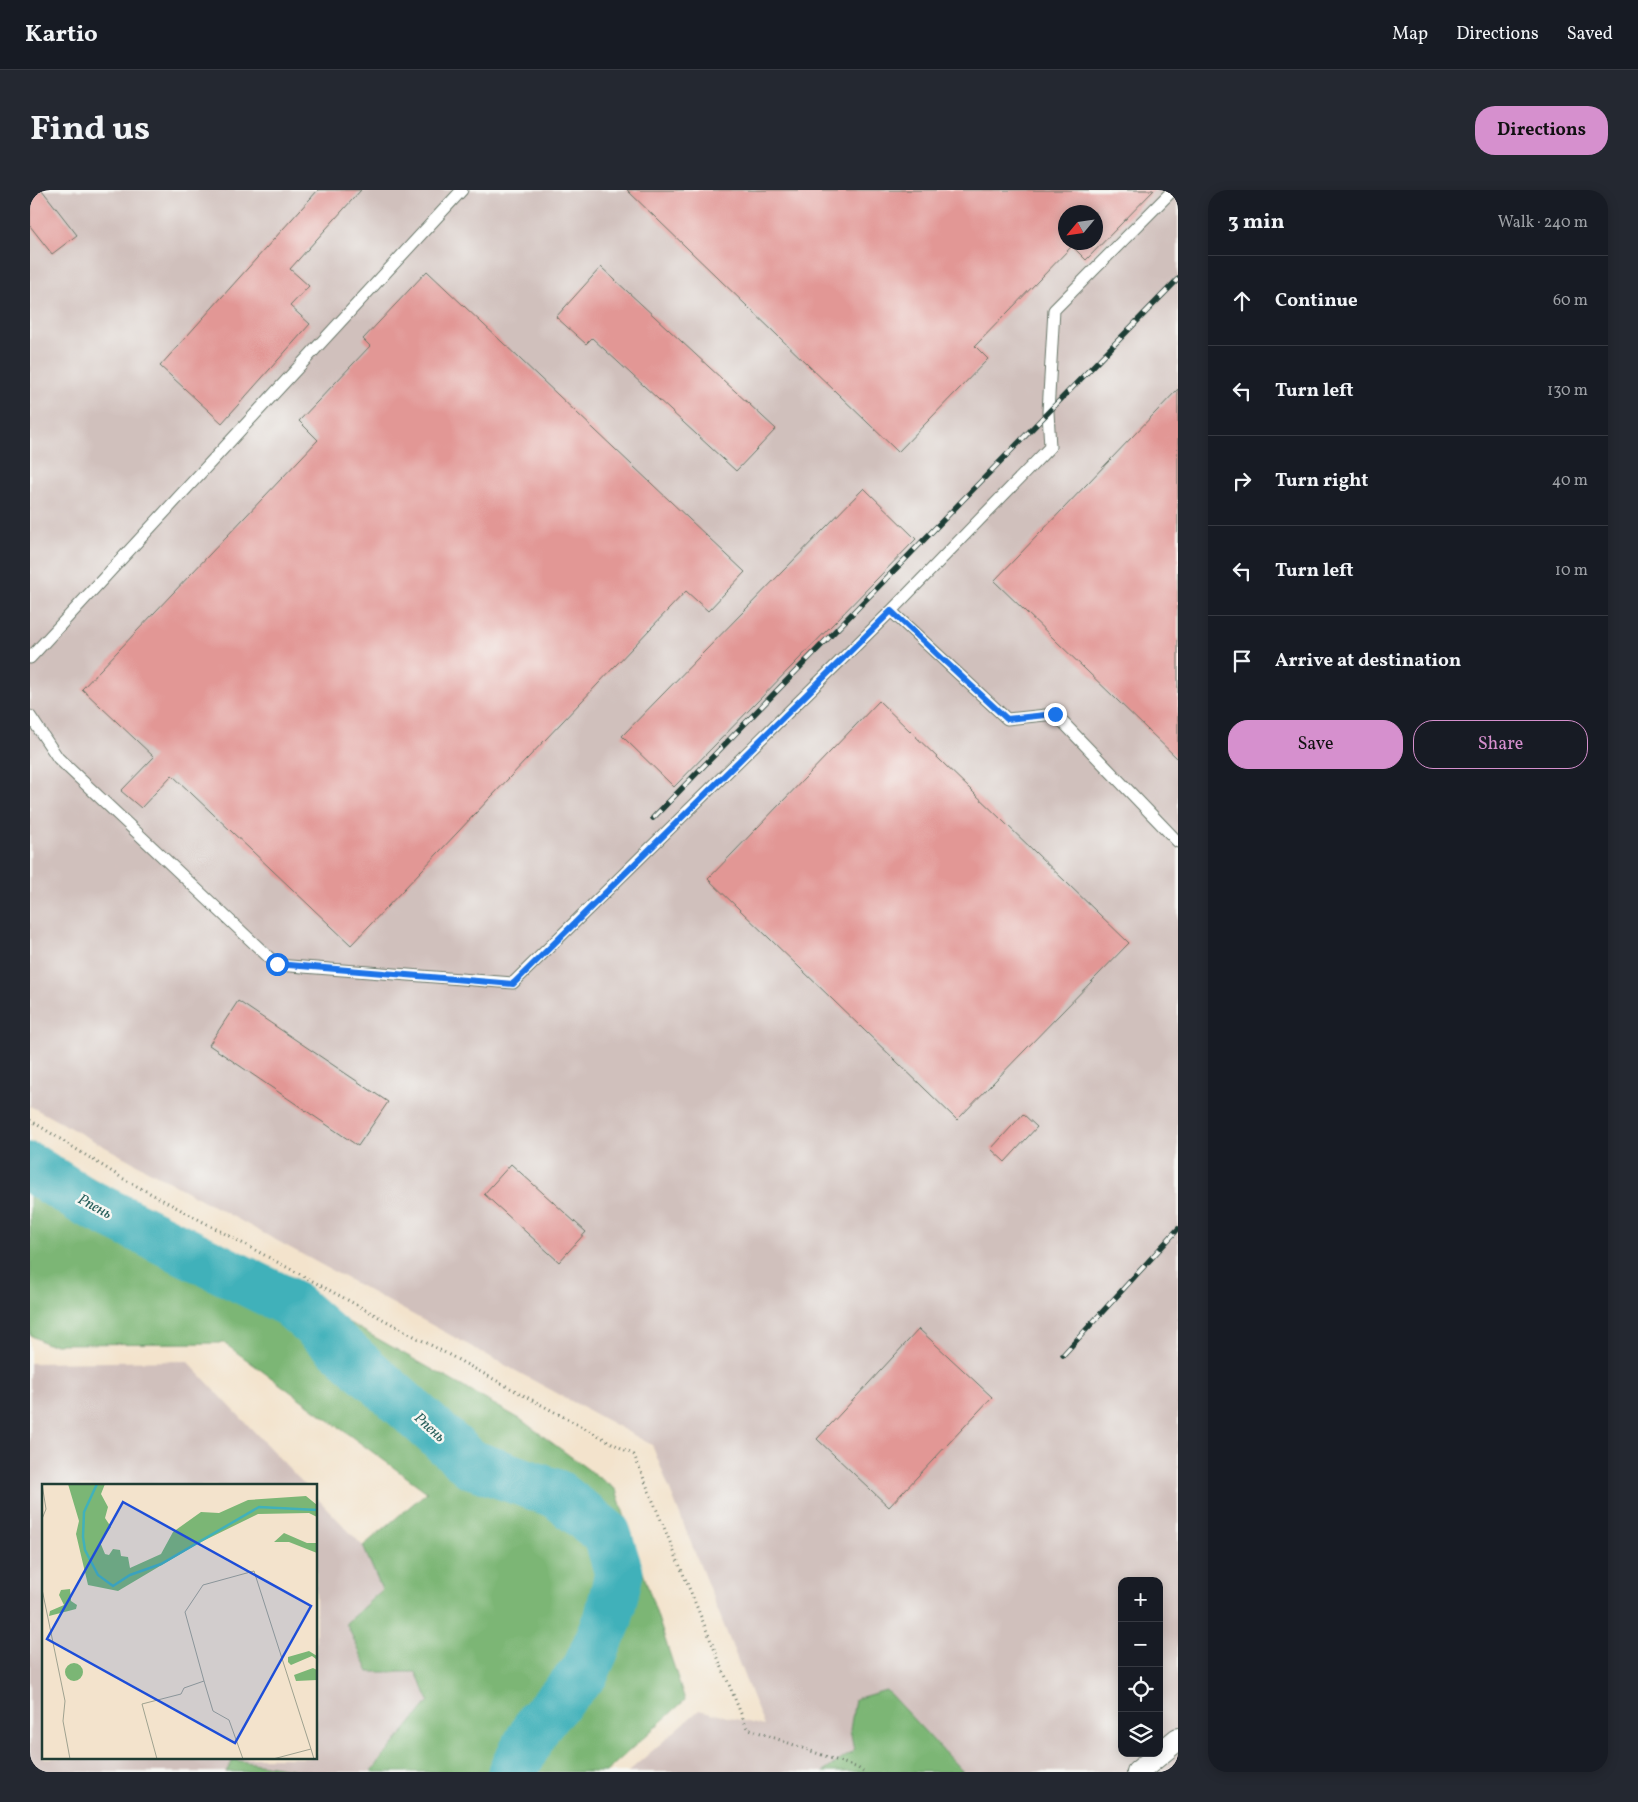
<!DOCTYPE html>
<html lang="en">
<head>
<meta charset="utf-8">
<style>
  body { margin:0; font-family:Vollkorn,serif; background:#242831; color:#f1f3f6 }
  .controls { position:absolute; right:15px; bottom:15px; display:grid; overflow:hidden; border-radius:10px; box-shadow:0 2px 12px #0003 }
  .controls button { width:45px; height:45px; display:grid; place-items:center; padding:0; border:0; border-bottom:1px solid #363941; background:#171b24; color:#f1f3f6; font:25px sans-serif }
  .compass { position:absolute; left:1028px; top:15px; width:45px; height:45px; border-radius:50%; background:#171b24; box-shadow:0 2px 12px #0003; rotate:241deg }
  .stop { position:absolute; width:15px; height:15px; margin:-11px; border:4px solid #1a73e8; border-radius:50%; background:#fff }
  .stop.end { background:#1a73e8; border-color:#fff; box-shadow:0 1px 5px #0008 }
  .list { margin:0; padding:0; list-style:none }
  h2 { display:flex; justify-content:space-between; align-items:center; height:65px; margin:0; padding:0 20px; font-size:21px }
  h2 small { font-size:16px; font-weight:400; color:#9ea1a6 }
  .list li { display:grid; grid-template-columns:32px 1fr auto; gap:15px; align-items:center; box-sizing:border-box; height:90px; padding:0 20px; border-top:1px solid #363941 }
  .list b { display:block; font-size:19px; white-space:nowrap }
  .list em { font-size:16px; font-style:normal; color:#9ea1a6 }
  .actions { display:flex; gap:10px; padding:15px 20px }
  .actions a { flex:1; padding:11px 0; border:1px solid #d690ce; border-radius:20px; text-align:center; font-size:18px; color:#d690ce }
  .actions .main { background:#d690ce; color:#111 }
  .icon { flex:none; width:28px; height:28px; fill:none; stroke:currentColor; stroke-width:2; stroke-linecap:round; stroke-linejoin:round }
  .map { position:relative; flex:none; width:1148px; height:1582px; overflow:hidden; border-radius:20px }
  header { display:flex; align-items:center; gap:30px; box-sizing:border-box; height:70px; padding:0 25px; background:#171b24; border-bottom:1px solid #363941 }
  header strong { font-size:24px }
  nav { display:flex; gap:28px; margin-inline-start:auto; font-size:18px }
  .intro { display:flex; align-items:center; justify-content:space-between; box-sizing:border-box; height:120px; padding:0 30px }
  h1 { margin:0; font-size:35px }
  .button { padding:12px 22px; border-radius:20px; background:#d690ce; color:#111; font-size:18px; font-weight:700 }
  main { display:flex; gap:30px; padding:0 30px }
  aside { flex:1; background:#171b24; border-radius:20px; box-shadow:0 2px 12px #0003 }
  .map>svg:first-child { display:block }
  .industrial { fill:#d0c0bc; fill-rule:evenodd }
  .forest { fill:#7bb675; stroke:#4d7a54 }
  .lines { fill:none; stroke-linecap:round; stroke-linejoin:round }
  .river { stroke:#41b1ba; stroke-width:49 }
  .building { fill:#e29795; fill-rule:evenodd }
  .lane-casing { stroke:#697769; stroke-width:13 }
  .street-casing { stroke:#697769; stroke-width:24 }
  .path { stroke:#697769; stroke-width:3; stroke-dasharray:1 4; stroke-linecap:butt }
  .lane { stroke:#fff; stroke-width:11 }
  .street { stroke:#fff; stroke-width:22 }
  .rail-casing { stroke:#1f3d34; stroke-width:5.5 }
  .rail { stroke:#f6f6f2; stroke-width:4; stroke-dasharray:11; stroke-linecap:butt }
  .route { stroke:#1a73e8; stroke-width:6 }
  .labels { text-anchor:middle; stroke-width:5; stroke-linejoin:round; paint-order:stroke }
  .water-label { font-size:15px; font-style:italic; fill:#29605c; stroke:#f6f6f2 }
  .inset-river { fill:none; stroke:#41b1ba; stroke-width:2.5 }
  .inset-road { fill:none; stroke:#9ea18f; stroke-width:1 }
  .view { fill:#1d4ed8; fill-opacity:0.15; stroke:#1d4ed8; stroke-width:2.5 }
  .inset-edge { fill:none; stroke:#1f3d34; stroke-width:2.5 }
</style>
</head>
<body>
<header>
<strong>Kartio</strong>
<nav><a>Map</a><a>Directions</a><a>Saved</a></nav>
</header>
<div class="intro"><h1>Find us</h1><a class="button">Directions</a></div>
<main>
<div class="map">
<svg width="1148" height="1582" viewBox="0 0 1148 1582">
  <rect width="100%" height="100%" fill="#f6f6f2"/>
  <filter id="ink" filterUnits="userSpaceOnUse"><feTurbulence type="fractalNoise" baseFrequency=".02" numOctaves="2"/><feDisplacementMap in="SourceGraphic" scale="10" xChannelSelector="R" yChannelSelector="G"/><feConvolveMatrix kernelMatrix="1 2 1 2 8 2 1 2 1" color-interpolation-filters="sRGB"/></filter>
  <filter id="wash" filterUnits="userSpaceOnUse"><feTurbulence type="fractalNoise" baseFrequency=".0096" numOctaves="4" result="noise"/><feDisplacementMap in="SourceGraphic" scale="20" xChannelSelector="R" yChannelSelector="G"/><feGaussianBlur stdDeviation="1.12" result="paint"/><feColorMatrix in="noise" values="0 0 0 0 0 0 0 0 0 0 0 0 0 0 0 0 0 1.4 0 .05"/><feComposite in="paint" operator="in"/></filter>
  <g filter="url(#wash)">
    <rect width="100%" height="100%" fill="#f3e3cc"/>
    <!-- industrial -->
    <path class="industrial" d="M0,0H1148V1582H598L669,1520L734,1536L622,1255L0,916ZM1036,22H1066V52H1036ZM1092,1391H1129V1563H1092Z
      M157,1171L276,1296H14V1568H286V1307L333,1356L399,1511L341,1582H0V1173Z"/>
    <!-- forest -->
    <path class="forest" d="M0,953L490,1229L586,1300L655,1510L576,1582H341L399,1511L386,1482H339L316,1433L352,1400L333,1356L397,1302L194,1153L17,1154L0,1145Z
      M856,1500L933,1582H793L824,1561L820,1540L825,1509Z
      M203,1570L280,1582H196Z"/>
    <g class="lines">
      <!-- river -->
      <path class="river" d="M0,977L52,1010L260,1113L441,1274L527,1304L577,1344L589,1383L578,1430L555,1482L510,1531L482,1582"/>
    </g>
    <g id="blocks">
      <!-- building -->
      <path class="building" d="M0,0H12L47,45L22,64L0,36Z
        M288,0H331L260,79L279,96L260,116L280,134L192,233L130,176Z
        M597,0H1124L1056,70L1042,56L945,156L958,169L868,262ZM1036,22H1066V52H1036Z
        M571,77L746,239L706,281L562,148L556,154L526,127Z
        M397,81L715,382L678,421L656,401L321,755L142,585L111,618L91,601L124,567L52,499L288,250L269,231L340,156L333,149Z
        M1148,199V569L964,391Z
        M834,298L886,349L644,597L592,546Z
        M849,511L1099,753L927,930L678,689Z
        M208,811L358,912L328,956L179,855Z
        M993,924L1007,937L975,972L961,959Z
        M481,974L556,1042L529,1072L454,1004Z
        M889,1139L962,1207L859,1317L787,1249Z"/>
    </g>
  </g>
  <g filter="url(#ink)">
    <use href="#blocks" fill-opacity="0" stroke="#697769" stroke-width="1"/>
    <g class="lines">
      <defs>
        <path id="lane" d="M1143,0L1024,120L1018,222L1020,257L861,421L977,529L1025,524L1148,652
          M0,468L432,0
          M0,526L28,568L247,775L483,793L861,421"/>
        <path id="street" d="M1108,1582L1148,1549"/>
      </defs>
      <!-- lane casing -->
      <use href="#lane" class="lane-casing"/>
      <!-- street casing -->
      <use href="#street" class="street-casing"/>
      <!-- path -->
      <path class="path" d="M0,930L92,988L604,1265L717,1538L828,1578L833,1582"/>
      <!-- lane -->
      <use href="#lane" class="lane"/>
      <!-- street -->
      <use href="#street" class="street"/>
      <defs>
        <path id="rail" d="M623,628L1148,89
          M1033,1165L1148,1039"/>
      </defs>
      <!-- rail casing -->
      <use href="#rail" class="rail-casing"/>
      <!-- rail -->
      <use href="#rail" class="rail"/>
    </g>
  </g>
  <g class="lines" filter="url(#ink)">
    <!-- route -->
    <path class="route" d="M247,774L483,794L861,421L977,529L1025,524"/>
  </g>
  <g class="labels">
    <!-- water labels -->
    <g class="water-label">
      <text transform="translate(65 1016) rotate(28)" y="5">Рпень</text>
      <text transform="translate(400 1237) rotate(42)" y="5">Рпень</text>
    </g>
  </g>
  <!-- overview -->
  <g transform="translate(12 1294)">
    <rect width="275" height="275" fill="#f3e3cc"/>
    <path d="M26,0H63L59,10L66,23L63,34L69,43L58,58L63,70L67,71L71,65L78,66L79,72L86,73L88,84L119,70L131,48L159,28L177,29L206,16L264,12L275,21V33L267,29L216,30L155,60L76,107L46,101L34,50L37,37ZM242,49L265,59H275V69L247,58H232ZM28,105L29,117L35,121L34,125L7,132L8,127L22,121L17,111L19,106ZM267,167L275,172L274,175L270,172L249,181L246,178V173ZM23 188a9 9 0 1 1 18 0a9 9 0 1 1-18 0ZM271,184L275,186V196L254,197L252,191Z" fill="#7bb675"/>
    <path class="inset-river" d="M55,0L42,28L41,53L43,66L56,91L71,102L88,91L119,80L217,23L275,26"/>
    <path class="inset-road" d="M0,0L4,25L0,35M0,105L23,217L21,237L28,275M162,197L143,128L161,101L212,87L269,265M115,275L100,220L139,210L142,204L162,197L171,227L187,236L201,275M231,275L269,265L272,275"/>
    <path class="view" d="M81,18L269,122L193,259L5,155Z"/>
    <rect width="275" height="275" class="inset-edge"/>
  </g>
</svg>
<div class="controls">
<button>+</button>
<button>−</button>
<button><svg class="icon" aria-label="locate" viewBox="0 0 24 24"><circle cx="12" cy="12" r="6"/><path d="M12 2v4M12 18v4M2 12h4M18 12h4"/></svg></button>
<button><svg class="icon" aria-label="layers" viewBox="0 0 24 24"><path d="M12 4l9 5-9 5-9-5zM3 14l9 5 9-5"/></svg></button>
</div>
<svg class="compass" viewBox="-18 -18 36 36"><path d="M0-13l5 13h-10z" fill="#e53935"/><path d="M0 13l5-13h-10z" fill="#9ea1a6"/></svg>
<div class="stop" style="left:247px;top:774px"></div>
<div class="stop end" style="left:1025px;top:524px"></div>
</div>
<aside>
<h2>3 min<small>Walk · 240 m</small></h2>
<ul class="list">
<li><svg class="icon" aria-label="ahead" viewBox="0 0 24 24"><path d="M12 20V5M6 11l6-6 6 6"/></svg><div><b>Continue</b></div><em>60 m</em></li>
<li><svg class="icon" aria-label="left" viewBox="0 0 24 24"><path d="M17 20v-9H6M10 6l-5 5 5 5"/></svg><div><b>Turn left</b></div><em>130 m</em></li>
<li><svg class="icon" aria-label="right" viewBox="0 0 24 24"><path d="M7 20v-9h11M14 6l5 5-5 5"/></svg><div><b>Turn right</b></div><em>40 m</em></li>
<li><svg class="icon" aria-label="left" viewBox="0 0 24 24"><path d="M17 20v-9H6M10 6l-5 5 5 5"/></svg><div><b>Turn left</b></div><em>10 m</em></li>
<li><svg class="icon" aria-label="arrive" viewBox="0 0 24 24"><path d="M6 21V4h12l-3 4 3 4H6"/></svg><div><b>Arrive at destination</b></div></li>
</ul>
<div class="actions"><a class="main">Save</a><a>Share</a></div>
</aside>
</main>
</body>
</html>
